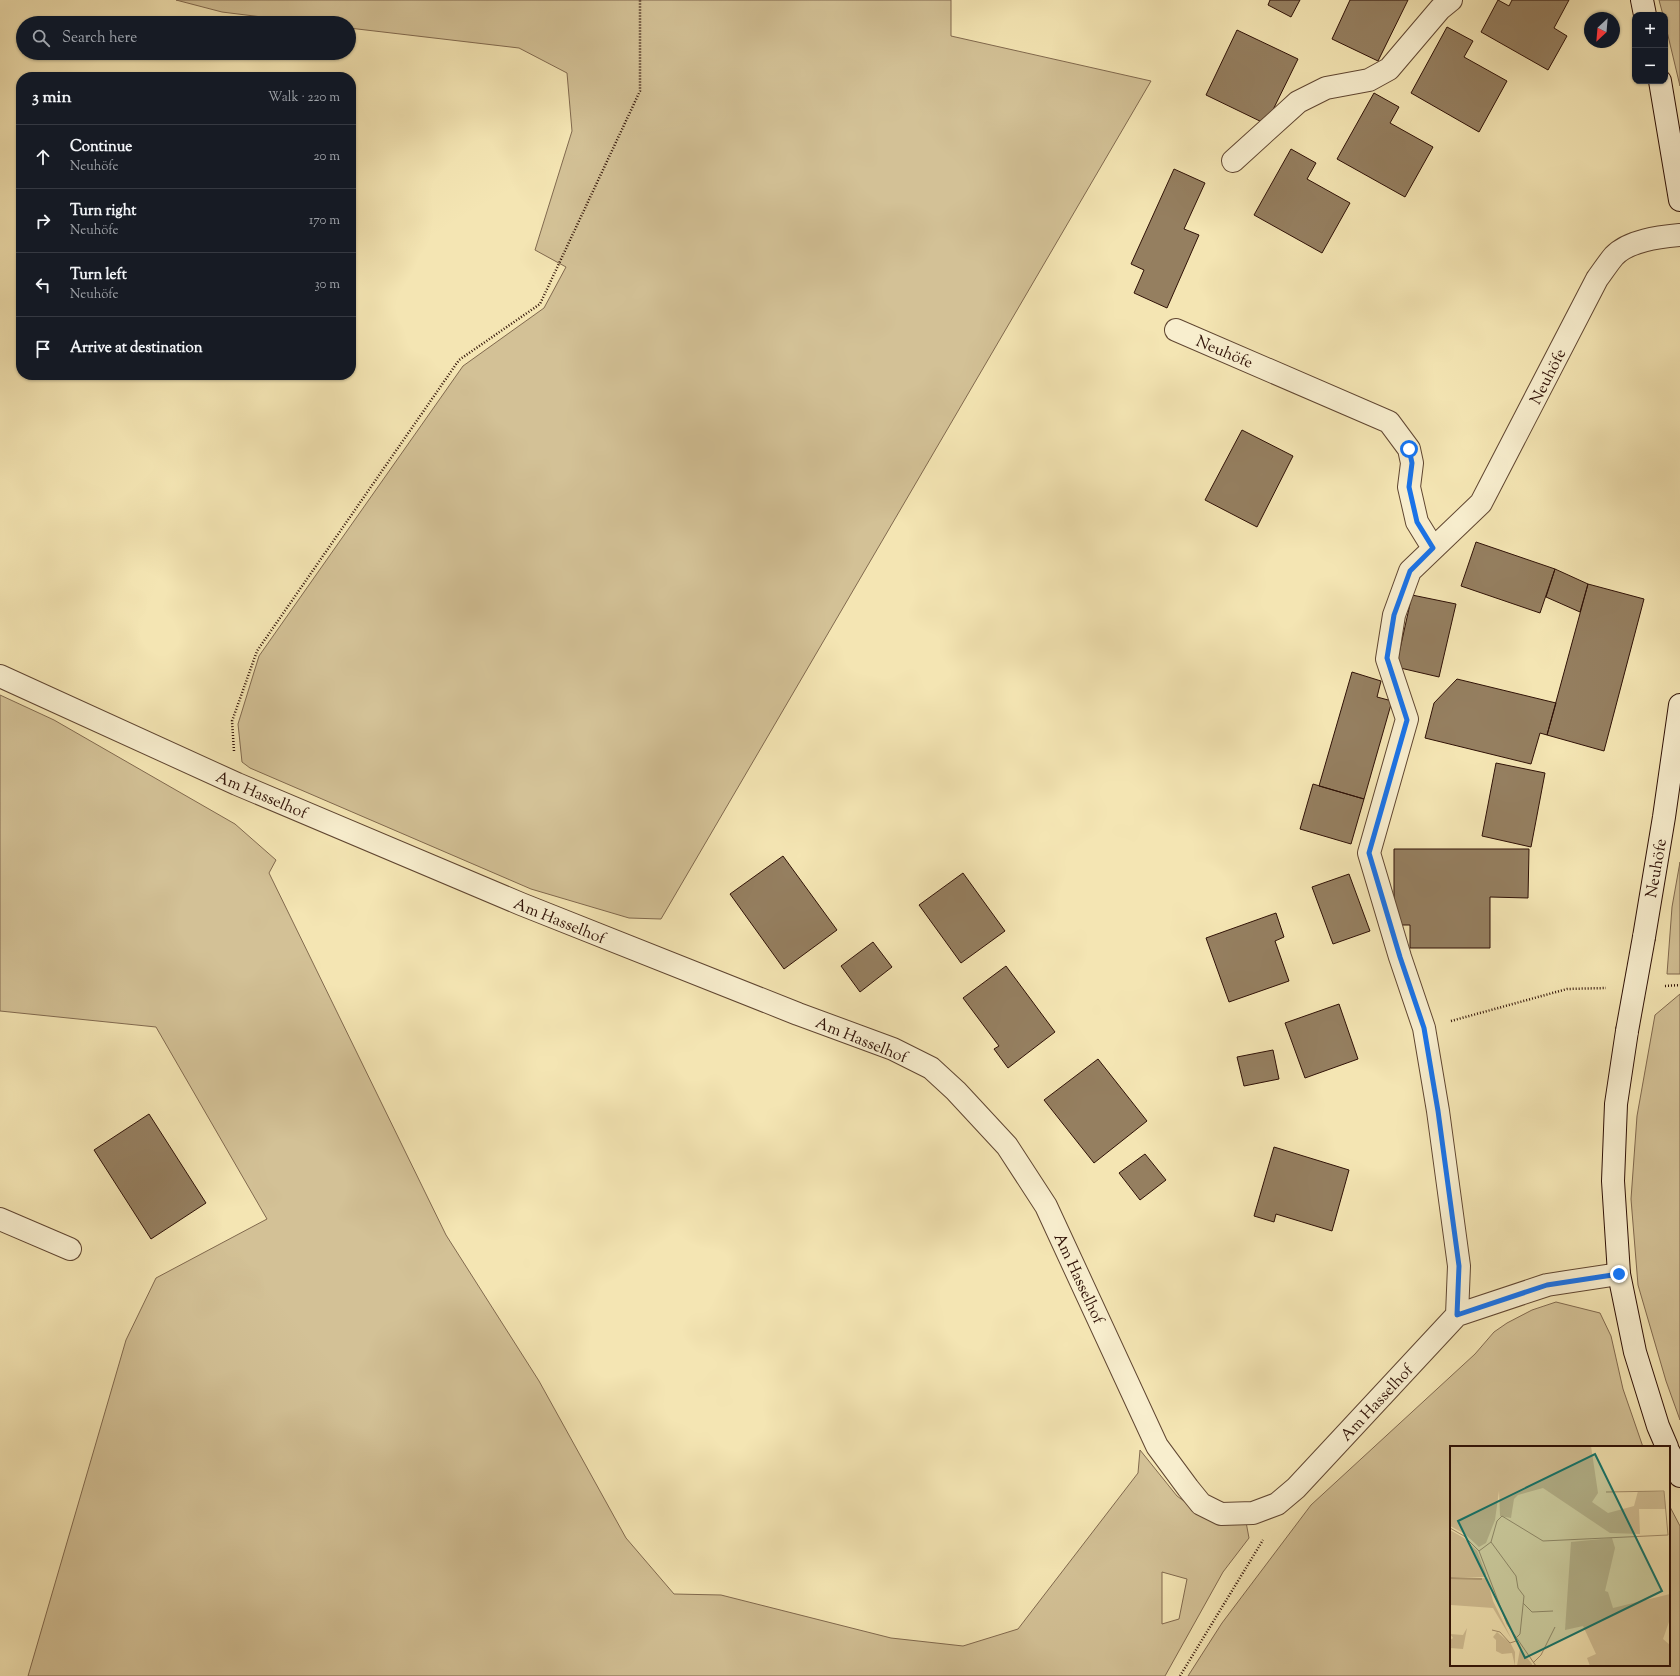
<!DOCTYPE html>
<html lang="en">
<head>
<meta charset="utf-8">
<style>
  body { margin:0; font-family:"Sorts Mill Goudy",serif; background:#242831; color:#f1f3f6 }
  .controls { position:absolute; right:12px; top:12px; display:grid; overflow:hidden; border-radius:8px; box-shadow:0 1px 3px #0004 }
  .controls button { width:36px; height:36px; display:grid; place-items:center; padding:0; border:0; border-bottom:1px solid #363941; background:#171b24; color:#f1f3f6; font:20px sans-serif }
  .compass { position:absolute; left:1584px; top:12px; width:36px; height:36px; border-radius:50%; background:#171b24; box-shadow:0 1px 3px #0004; rotate:206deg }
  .stop { position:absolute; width:12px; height:12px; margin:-9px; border:3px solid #1a73e8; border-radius:50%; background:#fff }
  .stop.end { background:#1a73e8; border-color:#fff; box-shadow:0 1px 4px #0008 }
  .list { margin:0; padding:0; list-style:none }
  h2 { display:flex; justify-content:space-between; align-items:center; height:52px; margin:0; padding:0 16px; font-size:17px }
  h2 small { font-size:13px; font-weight:400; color:#9ea1a6 }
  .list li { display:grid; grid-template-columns:26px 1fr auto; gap:12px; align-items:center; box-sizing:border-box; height:64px; padding:0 16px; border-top:1px solid #363941 }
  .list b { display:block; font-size:15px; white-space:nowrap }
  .list p { margin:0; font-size:13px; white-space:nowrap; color:#9ea1a6 }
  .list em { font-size:13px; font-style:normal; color:#9ea1a6 }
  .icon { flex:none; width:22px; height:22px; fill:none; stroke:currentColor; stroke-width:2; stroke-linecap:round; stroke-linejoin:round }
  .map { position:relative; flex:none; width:1680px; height:1676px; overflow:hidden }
  .search { position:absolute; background:#171b24; box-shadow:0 1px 3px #0004; left:16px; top:16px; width:340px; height:44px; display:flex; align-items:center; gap:10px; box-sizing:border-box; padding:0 14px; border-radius:22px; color:#9ea1a6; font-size:15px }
  .panel { position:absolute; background:#171b24; box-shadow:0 1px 3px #0004; left:16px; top:72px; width:340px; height:308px; border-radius:16px }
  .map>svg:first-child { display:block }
  .green { fill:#d3c196; stroke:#81694e; fill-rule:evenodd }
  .building { fill:#957f60; stroke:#2f1106 }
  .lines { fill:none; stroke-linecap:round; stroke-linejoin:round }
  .street-casing { stroke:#604631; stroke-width:24 }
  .secondary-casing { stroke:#2f1106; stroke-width:24 }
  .path { stroke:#2f1106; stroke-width:2.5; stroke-dasharray:1 2; stroke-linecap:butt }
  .street { stroke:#f8eece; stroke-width:22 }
  .secondary { stroke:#f8eece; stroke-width:22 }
  .secondary-bridge-casing { stroke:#2f1106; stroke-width:24; stroke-linecap:butt }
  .secondary-bridge { stroke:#f8eece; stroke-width:22 }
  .route { stroke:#1a73e8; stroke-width:5 }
  .labels { text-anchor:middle; stroke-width:3.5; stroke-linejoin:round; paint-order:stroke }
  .street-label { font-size:16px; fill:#2f1106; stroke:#f8eece }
  .inset-river { fill:none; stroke:#b19d78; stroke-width:2 }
  .inset-road { fill:none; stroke:#a5906e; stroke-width:1 }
  .view { fill:#0f766e; fill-opacity:0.15; stroke:#0f766e; stroke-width:2 }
  .inset-edge { fill:none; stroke:#2f1106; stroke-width:2 }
</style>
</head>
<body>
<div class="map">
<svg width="1680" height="1676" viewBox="0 0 1680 1676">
  <rect width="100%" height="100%" fill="#f4e5b3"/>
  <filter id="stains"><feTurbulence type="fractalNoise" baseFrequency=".005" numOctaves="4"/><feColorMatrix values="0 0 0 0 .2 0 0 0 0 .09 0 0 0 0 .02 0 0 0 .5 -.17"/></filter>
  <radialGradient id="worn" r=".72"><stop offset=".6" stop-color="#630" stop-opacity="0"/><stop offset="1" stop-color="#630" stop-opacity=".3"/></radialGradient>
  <!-- green -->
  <path class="green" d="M176,0H951V36L1151,81L661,919L629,918L531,889L250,768L242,762L238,724L259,656L463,366L544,308L566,267L535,250L572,131L567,73L519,48L349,28V23H310L222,12Z
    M1659,0H1680V86L1665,23V15H1663Z
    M0,695L54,720L235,824L276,860L269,873L446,1235L539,1381L626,1538L674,1594L721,1595L891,1638L963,1646L1018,1629L1138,1473L1140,1450L1177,1496L1199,1512L1246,1522L1249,1538L1223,1572L1165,1676H28L126,1340L156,1278L267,1219L156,1027L0,1011ZM1162,1572L1187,1579L1179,1619L1162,1624Z
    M1680,862V974H1667L1672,907Z
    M1680,994V1420L1666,1381L1638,1285L1631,1199L1637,1116L1655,1015Z
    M1556,1302L1600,1313L1611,1336L1623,1389L1643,1447H1451V1665H1669V1505L1680,1526V1676H1188L1222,1623L1311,1505L1475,1354L1494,1332L1507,1323L1532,1310Z"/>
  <!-- building -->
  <path class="building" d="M1270,0H1300L1291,17L1268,5Z
    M1350,0H1408L1378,61L1332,39Z
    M1498,0L1509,6L1512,0H1569L1554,28L1567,36L1548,70L1481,32Z
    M1447,27L1473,41L1464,57L1507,81L1479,132L1411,93Z
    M1237,30L1298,59L1266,124L1206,95Z
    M1374,93L1399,107L1390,123L1433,147L1405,197L1337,159Z
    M1291,149L1316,163L1307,179L1350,203L1322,253L1254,215Z
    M1174,169L1205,183L1184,229L1199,235L1167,308L1134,293L1144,270L1131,264Z
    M1242,430L1293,456L1257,527L1205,500Z
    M1476,542L1555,569L1540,613L1461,586Z
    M1555,569L1588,584L1580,612L1546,597Z
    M1588,584L1644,599L1604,751L1547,735Z
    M1412,595L1456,604L1439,677L1396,667Z
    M1352,672L1381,681L1377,697L1392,701L1364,799L1319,786Z
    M1457,679L1556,703L1547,735L1540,733L1531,764L1425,738L1434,703Z
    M1496,763L1545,773L1531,847L1482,836Z
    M1313,784L1364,799L1351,844L1300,829Z
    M1394,849H1529L1528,898L1490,897V948H1410V925H1394Z
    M783,856L837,930L784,969L730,894Z
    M963,873L1005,931L961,963L919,905Z
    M1349,874L1370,931L1333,944L1312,887Z
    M1276,913L1284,937L1275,941L1289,981L1229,1002L1206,938Z
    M873,942L892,967L860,992L841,966Z
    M1006,966L1055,1032L1008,1068L994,1049L999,1046L963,998Z
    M1339,1004L1358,1059L1305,1078L1285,1023Z
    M1273,1050L1279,1079L1244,1086L1237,1057Z
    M1098,1059L1147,1121L1094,1163L1044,1100Z
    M149,1114L206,1203L151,1239L94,1150Z
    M1274,1147L1349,1170L1332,1231L1276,1214L1274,1222L1254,1216Z
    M1145,1154L1166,1180L1140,1200L1119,1173Z"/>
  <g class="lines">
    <defs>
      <path id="street" d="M1233,161L1298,102L1326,88L1369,80L1389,69L1440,9L1451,0
        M1176,330L1389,422L1409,449L1412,463L1409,487L1417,522L1433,548
        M0,676L237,784L521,904L798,1014L893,1049L931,1068L956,1091L1007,1146L1046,1206L1157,1446L1188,1488L1201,1504L1221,1514L1253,1513L1277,1504L1296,1488L1457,1315L1547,1285L1619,1274
        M0,1219L70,1249
        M1457,1315L1459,1266L1438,1111L1424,1028L1400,957L1369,853L1407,719L1387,659L1394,615L1410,571L1481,503L1597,279C1603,271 1608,263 1614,256C1629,240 1660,237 1680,235"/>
      <path id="secondary" d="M1642,0L1645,15
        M1660,81L1680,200
        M1644,937L1664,817L1680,705
        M1627,1031L1616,1104L1613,1181L1619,1274L1635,1352L1658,1426L1667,1447
        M1669,1452L1680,1476"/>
    </defs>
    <!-- street casing -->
    <use href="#street" class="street-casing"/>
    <!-- secondary casing -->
    <use href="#secondary" class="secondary-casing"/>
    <!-- path -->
    <path class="path" d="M234,751L232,721L257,651L459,360L540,304L640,91V0
      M1665,986L1680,985
      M1451,1021L1567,989L1606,988
      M1180,1676L1263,1540"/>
    <!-- street -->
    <use href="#street" class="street"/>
    <!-- secondary -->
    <use href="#secondary" class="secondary"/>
    <defs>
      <path id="secondary-bridge" d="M1627,1031L1644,937"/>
    </defs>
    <!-- secondary-bridge casing -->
    <use href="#secondary-bridge" class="secondary-bridge-casing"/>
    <!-- secondary-bridge -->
    <use href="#secondary-bridge" class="secondary-bridge"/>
  </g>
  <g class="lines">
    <!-- route -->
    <path class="route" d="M1409,449L1412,463L1409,487L1417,522L1433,548L1410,571L1394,615L1387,658L1407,720L1369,853L1400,957L1424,1028L1438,1111L1459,1266L1457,1315L1547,1285L1619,1274"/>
  </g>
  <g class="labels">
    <!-- street labels -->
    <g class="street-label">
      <text transform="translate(1225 351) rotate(23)" y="6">Neuhöfe</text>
      <text transform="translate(1547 376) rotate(-63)" y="6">Neuhöfe</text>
      <text transform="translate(262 794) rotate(23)" y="6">Am Hasselhof</text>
      <text transform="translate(1655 868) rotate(-80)" y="6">Neuhöfe</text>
      <text transform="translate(560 920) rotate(22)" y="6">Am Hasselhof</text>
      <text transform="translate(862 1039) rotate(22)" y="6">Am Hasselhof</text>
      <text transform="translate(1080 1278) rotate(65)" y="6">Am Hasselhof</text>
      <text transform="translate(1376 1402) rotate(-47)" y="6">Am Hasselhof</text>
    </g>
  </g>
  <!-- overview -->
  <g transform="translate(1450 1446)">
    <rect width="220" height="220" fill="#f4e5b3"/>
    <path d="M0,0H141L148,47L142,56L158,67L184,60L188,45L214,46L216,63H189L190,88L160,87L93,42L68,49L64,53L61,72L50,70L49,45L45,74L36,97L29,101L15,88L0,80ZM0,84L14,92L27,105L36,128L35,131H0ZM162,92L165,102L155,145L158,146L163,162L220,148V173L213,193L220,199V220H140L137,212L146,208L133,180L115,184L121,96ZM37,132L43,155L62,194L43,162L1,159L0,163V133ZM17,182L13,203L0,202V194L3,192L0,188L13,189ZM47,186L61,198L65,206V220L62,207L52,208L46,205V194L43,191ZM70,203L82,218V220H67Z" fill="#d3c196"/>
    <path class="inset-river" d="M0,132L32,133"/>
    <path class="inset-road" d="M0,82L14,90L29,105L57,178L86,220M41,96L66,130L68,142L74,150L70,188L65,193M29,105L41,96L47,75L52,70L93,95L218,89L214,45L156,46M73,157L82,166L103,165M42,184L50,186L60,197L66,195M83,217L91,209L105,181"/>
    <path class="view" d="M145,8L212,145L75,212L8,75Z"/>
    <rect width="220" height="220" class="inset-edge"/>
  </g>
  <rect width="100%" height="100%" filter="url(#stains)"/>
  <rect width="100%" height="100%" fill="url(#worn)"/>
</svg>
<div class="controls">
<button>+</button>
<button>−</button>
</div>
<svg class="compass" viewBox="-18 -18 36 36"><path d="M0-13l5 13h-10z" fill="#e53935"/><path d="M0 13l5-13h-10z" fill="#9ea1a6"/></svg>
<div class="stop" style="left:1409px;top:449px"></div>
<div class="stop end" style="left:1619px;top:1274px"></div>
<div class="search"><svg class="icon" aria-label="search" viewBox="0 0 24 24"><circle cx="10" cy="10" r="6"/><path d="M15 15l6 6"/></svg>Search here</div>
<section class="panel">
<h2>3 min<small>Walk · 220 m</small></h2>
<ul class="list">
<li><svg class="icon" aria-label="ahead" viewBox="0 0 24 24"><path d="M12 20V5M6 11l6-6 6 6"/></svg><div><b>Continue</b><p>Neuhöfe</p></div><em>20 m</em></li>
<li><svg class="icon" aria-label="right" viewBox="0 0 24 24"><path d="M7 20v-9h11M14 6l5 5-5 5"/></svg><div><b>Turn right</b><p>Neuhöfe</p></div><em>170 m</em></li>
<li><svg class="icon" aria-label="left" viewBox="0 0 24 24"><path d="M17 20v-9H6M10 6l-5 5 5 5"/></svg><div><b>Turn left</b><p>Neuhöfe</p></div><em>30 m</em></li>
<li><svg class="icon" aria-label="arrive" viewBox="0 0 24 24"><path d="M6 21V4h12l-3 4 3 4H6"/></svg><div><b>Arrive at destination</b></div></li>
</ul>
</section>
</div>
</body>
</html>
